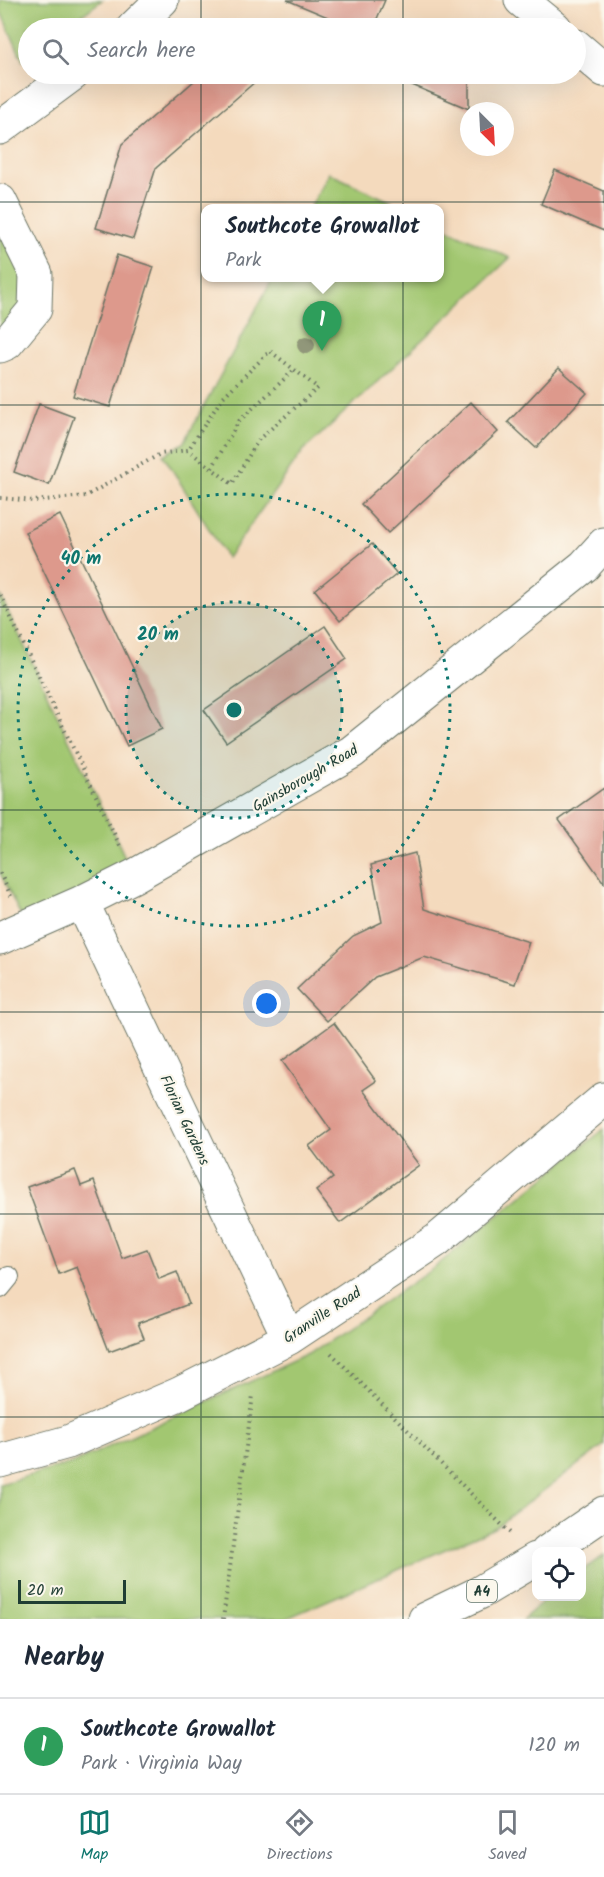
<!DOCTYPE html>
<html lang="en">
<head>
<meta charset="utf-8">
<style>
  body { margin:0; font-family:Kalam,sans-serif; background:#f2f2f3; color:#1f2937 }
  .controls { position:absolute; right:18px; bottom:18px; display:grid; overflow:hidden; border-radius:12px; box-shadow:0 6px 24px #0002 }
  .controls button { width:54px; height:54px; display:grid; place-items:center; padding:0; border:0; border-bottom:2px solid #e0e1e3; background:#fff; color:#1f2937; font:30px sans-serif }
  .compass { position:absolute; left:460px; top:102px; width:54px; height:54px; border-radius:50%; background:#fff; box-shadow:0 6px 24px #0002; rotate:156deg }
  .scale { position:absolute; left:18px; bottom:15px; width:108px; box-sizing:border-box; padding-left:6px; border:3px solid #1f3d34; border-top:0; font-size:16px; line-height:21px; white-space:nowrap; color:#1f3d34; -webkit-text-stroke:4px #fbf7ec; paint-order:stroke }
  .you { position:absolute; left:267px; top:1004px; width:21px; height:21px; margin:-15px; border:4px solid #fff; border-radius:50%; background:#1a73e8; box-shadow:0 0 0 9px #1a73e833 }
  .badge { display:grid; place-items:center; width:39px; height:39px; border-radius:50%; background:#0f766e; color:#fff; font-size:20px; font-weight:700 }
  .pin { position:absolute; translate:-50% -50px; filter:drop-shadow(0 2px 3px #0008) }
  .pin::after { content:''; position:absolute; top:32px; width:21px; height:18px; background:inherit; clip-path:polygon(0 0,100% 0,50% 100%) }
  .popup { position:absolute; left:201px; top:204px; width:243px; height:78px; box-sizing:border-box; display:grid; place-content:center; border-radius:12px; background:#fff; filter:drop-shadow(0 2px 4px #0005); font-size:20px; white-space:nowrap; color:#747a83 }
  .popup b { font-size:22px; color:#1f2937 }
  .popup::after { content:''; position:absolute; left:50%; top:100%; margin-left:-12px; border:12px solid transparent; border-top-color:#fff }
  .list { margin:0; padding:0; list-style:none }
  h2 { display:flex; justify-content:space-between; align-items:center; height:78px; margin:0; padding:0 24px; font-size:26px }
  h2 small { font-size:20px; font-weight:400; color:#747a83 }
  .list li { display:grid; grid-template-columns:39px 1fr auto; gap:18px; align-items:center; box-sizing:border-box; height:96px; padding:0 24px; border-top:2px solid #e0e1e3 }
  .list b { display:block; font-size:22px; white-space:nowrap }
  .list p { margin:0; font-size:20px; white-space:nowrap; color:#747a83 }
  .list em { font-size:20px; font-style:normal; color:#747a83 }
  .icon { flex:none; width:33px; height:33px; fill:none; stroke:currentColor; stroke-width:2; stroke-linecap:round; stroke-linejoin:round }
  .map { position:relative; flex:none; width:604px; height:1619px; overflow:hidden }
  .search { position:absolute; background:#fff; box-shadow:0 6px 24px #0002; left:18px; right:18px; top:18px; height:66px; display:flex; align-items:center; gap:15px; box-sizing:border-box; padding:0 21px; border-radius:33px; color:#747a83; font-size:22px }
  .sheet { height:174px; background:#fff }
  nav { display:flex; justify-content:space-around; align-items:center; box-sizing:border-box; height:84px; border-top:2px solid #e0e1e3; background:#fff; font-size:16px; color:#747a83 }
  nav a { display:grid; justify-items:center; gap:3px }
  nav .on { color:#0f766e }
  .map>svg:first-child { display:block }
  .green { fill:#a2c771; stroke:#608252; stroke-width:1.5 }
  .building { fill:#dd998c }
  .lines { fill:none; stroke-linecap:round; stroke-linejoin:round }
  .service-casing { stroke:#6a7464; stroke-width:22 }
  .minor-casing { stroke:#6a7464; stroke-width:35 }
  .primary-casing { stroke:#6a7464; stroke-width:35 }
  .path { stroke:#6a7464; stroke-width:4; stroke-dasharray:1.5 4.5; stroke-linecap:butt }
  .service { stroke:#fff; stroke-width:20 }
  .minor { stroke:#fff; stroke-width:33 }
  .primary { stroke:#fff; stroke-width:33 }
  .tree { fill:#91977a }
  .grid { fill:none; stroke:#1f3d34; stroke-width:1.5; stroke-opacity:0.55 }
  .ring { fill:none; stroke:#0f766e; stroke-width:3; stroke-dasharray:3 6 }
  .labels { text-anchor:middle; stroke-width:4.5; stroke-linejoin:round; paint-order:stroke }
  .shield { fill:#fbf7ec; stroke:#61756b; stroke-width:1.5 }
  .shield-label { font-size:14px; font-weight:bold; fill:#1f3d34 }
  .street-label { font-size:15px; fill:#1f3d34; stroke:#fbf7ec }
  .centre { fill:#0f766e; stroke:#fbf7ec; stroke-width:3 }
  .ring-label { font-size:18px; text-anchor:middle; font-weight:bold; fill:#0f766e; stroke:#fbf7ec; stroke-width:4.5; stroke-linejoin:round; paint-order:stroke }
</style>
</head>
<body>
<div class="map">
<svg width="604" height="1619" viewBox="0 0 604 1619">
  <rect width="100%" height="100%" fill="#fbf7ec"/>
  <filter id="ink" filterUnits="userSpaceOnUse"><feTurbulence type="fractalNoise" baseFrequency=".0167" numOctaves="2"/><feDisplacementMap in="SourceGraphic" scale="12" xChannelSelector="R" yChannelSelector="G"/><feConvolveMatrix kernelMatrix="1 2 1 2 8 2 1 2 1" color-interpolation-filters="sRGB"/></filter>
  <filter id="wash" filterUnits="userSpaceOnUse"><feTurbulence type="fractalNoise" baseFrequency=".008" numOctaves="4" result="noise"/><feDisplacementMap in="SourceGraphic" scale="24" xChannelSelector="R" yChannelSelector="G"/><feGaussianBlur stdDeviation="1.35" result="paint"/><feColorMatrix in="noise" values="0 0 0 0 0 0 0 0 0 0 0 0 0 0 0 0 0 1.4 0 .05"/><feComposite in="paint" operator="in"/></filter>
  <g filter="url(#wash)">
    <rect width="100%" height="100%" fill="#f4dabd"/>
    <!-- green -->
    <path class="green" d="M0,0H102L65,28H28V57L23,61L0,10Z
      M329,173L404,208H310Z
      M0,201L36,274L0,346Z
      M439,225L510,258L303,451L227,558L163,455L184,443L273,278H439Z
      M0,595L134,876L26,926L0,873Z
      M604,1129V1445L494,1528L285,1619H0V1484L76,1462L308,1355L435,1267Z
      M604,1555V1619H523L549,1597L582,1596V1571Z"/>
    <g id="blocks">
      <!-- building -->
      <path class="building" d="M287,0H385L373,28H354Z
        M202,74H264L156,168L133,239L96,228L122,144Z
        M386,74H469V109Z
        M555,170L604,191V231L541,204Z
        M117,255L154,267L110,407L73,396Z
        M559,368L587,393L536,448L508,422Z
        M471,402L498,432L388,533L361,504Z
        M39,404L74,417L49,485L14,472Z
        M60,515L162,729L127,746L25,532Z
        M372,544L397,574L340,621L315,590Z
        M325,626L347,659L226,742L204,710Z
        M604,788V883L559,820Z
        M415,853L424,909L529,942L515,984L424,957L375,977L327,1021L297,989L353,936L382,922L371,865Z
        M334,1023L376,1081L363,1090L419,1165L340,1223L316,1191L333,1178L309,1146L331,1130L282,1061Z
        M75,1170L81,1186L94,1181L122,1258L147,1249L159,1279L177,1272L189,1304L138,1323L144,1338L109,1351L77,1267L59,1274L27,1187Z"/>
    </g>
  </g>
  <g filter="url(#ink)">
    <use href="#blocks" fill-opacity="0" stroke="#6a7464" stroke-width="1.5"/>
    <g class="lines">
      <defs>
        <path id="service" d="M0,1288L9,1277"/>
        <path id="minor" d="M521,0L555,28
          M133,28L162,0
          M576,46L604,70
          M0,128L73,74
          M0,201L36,274L35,309L7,343L0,346
          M82,902L289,1338
          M0,938L82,902L134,876L352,752L584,566L604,544
          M0,1461L68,1442L179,1394L289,1338L437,1240L604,1099"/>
        <path id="primary" d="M547,1552L604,1513
          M425,1619L479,1593L536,1559"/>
      </defs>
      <!-- service casing -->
      <use href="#service" class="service-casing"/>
      <!-- minor casing -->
      <use href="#minor" class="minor-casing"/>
      <!-- primary casing -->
      <use href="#primary" class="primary-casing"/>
      <!-- path -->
      <path class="path" d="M212,468L239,421L294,370
        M0,498L34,501L86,496L160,454L188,450L232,484L259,439L318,388L270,351L223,397L188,450
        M0,595L120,846
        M0,873L11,896
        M331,1353L512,1535
        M223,1619L253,1395"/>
      <!-- service -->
      <use href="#service" class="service"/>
      <!-- minor -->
      <use href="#minor" class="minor"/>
      <!-- primary -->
      <use href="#primary" class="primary"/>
    </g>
    <!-- trees -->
    <circle class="tree" cx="306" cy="345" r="9"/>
  </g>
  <!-- grid -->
  <path class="grid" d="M201,0V28M403,0V28M201,74V1619M403,74V1619M0,202H604M0,405H604M0,607H604M0,810H604M0,1012H604M0,1214H604M0,1417H604"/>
  <!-- distance rings -->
  <circle cx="234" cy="710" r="108" fill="#0f766e" fill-opacity=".12"/>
  <g class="ring">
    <circle cx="234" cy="710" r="108"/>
    <circle cx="234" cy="710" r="216"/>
  </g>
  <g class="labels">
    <!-- shield labels -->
    <rect class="shield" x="467" y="1580" width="30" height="22" rx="4.5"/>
    <g class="shield-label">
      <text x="482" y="1596">A4</text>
    </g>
    <!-- street labels -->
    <g class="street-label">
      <text transform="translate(305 778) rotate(-30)" y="5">Gainsborough Road</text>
      <text transform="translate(185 1120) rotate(65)" y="5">Florian Gardens</text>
      <text transform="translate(322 1315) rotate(-33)" y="5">Granville Road</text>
    </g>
  </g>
  <circle cx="234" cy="710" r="9" class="centre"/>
  <g class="ring-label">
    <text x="81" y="564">40 m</text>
    <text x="158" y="640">20 m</text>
  </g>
</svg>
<div class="controls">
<button><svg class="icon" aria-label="locate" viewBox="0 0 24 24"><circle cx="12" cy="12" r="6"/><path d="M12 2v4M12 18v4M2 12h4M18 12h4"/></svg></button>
</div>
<svg class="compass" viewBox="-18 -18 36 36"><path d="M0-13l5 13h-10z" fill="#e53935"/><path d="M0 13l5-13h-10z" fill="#747a83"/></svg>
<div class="scale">20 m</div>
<div class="you"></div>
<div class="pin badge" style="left:322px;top:351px;background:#2e9e5b">1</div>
<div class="popup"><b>Southcote Growallot</b>Park</div>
<div class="search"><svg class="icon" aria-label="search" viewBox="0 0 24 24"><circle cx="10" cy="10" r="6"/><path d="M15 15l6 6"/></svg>Search here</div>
</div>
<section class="sheet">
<h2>Nearby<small></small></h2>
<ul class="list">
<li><span class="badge" style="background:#2e9e5b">1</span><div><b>Southcote Growallot</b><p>Park · Virginia Way</p></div><em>120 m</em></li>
</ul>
</section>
<nav>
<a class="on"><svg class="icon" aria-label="map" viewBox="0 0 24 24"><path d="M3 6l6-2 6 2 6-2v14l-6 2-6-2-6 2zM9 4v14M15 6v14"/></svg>Map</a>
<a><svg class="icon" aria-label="directions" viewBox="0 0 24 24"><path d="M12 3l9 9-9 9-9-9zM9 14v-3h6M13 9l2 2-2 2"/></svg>Directions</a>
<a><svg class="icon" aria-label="saved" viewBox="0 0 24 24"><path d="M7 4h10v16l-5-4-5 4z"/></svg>Saved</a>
</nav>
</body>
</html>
